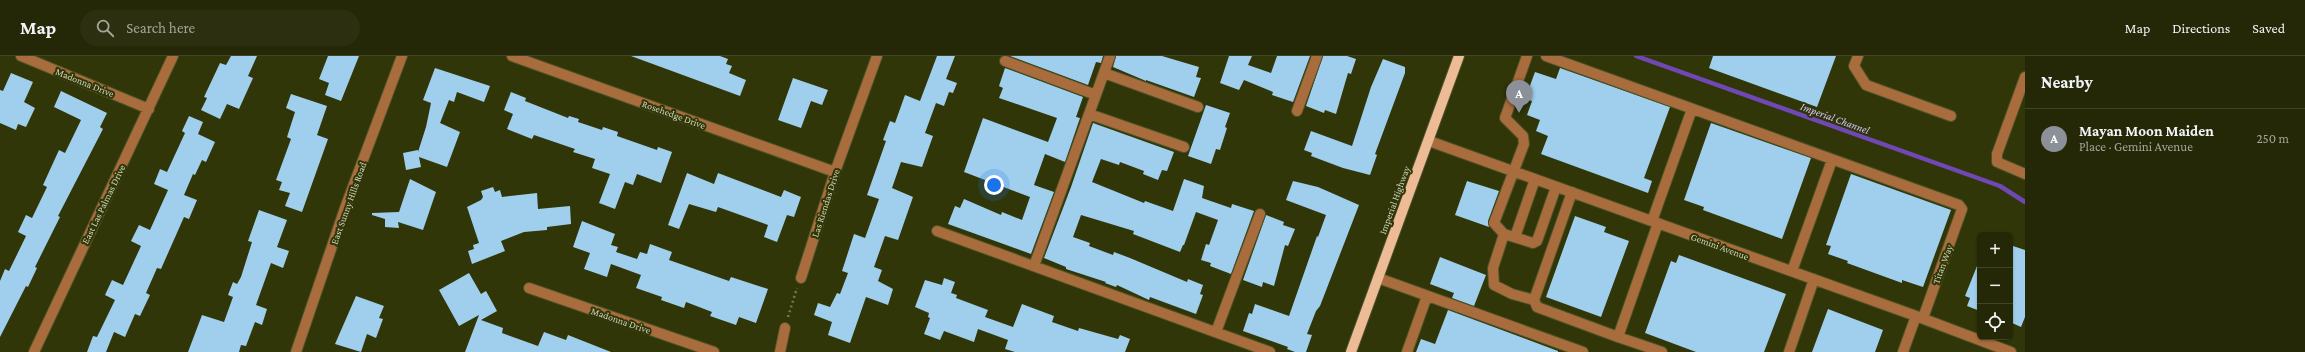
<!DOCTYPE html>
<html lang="en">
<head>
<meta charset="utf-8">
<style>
  body { margin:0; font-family:"Crimson Pro",serif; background:#2c3010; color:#f1f3f6 }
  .controls { position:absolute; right:12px; bottom:12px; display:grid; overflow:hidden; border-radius:6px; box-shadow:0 1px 3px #0004 }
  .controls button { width:36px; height:36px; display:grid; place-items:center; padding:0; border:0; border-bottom:1px solid #414428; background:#242806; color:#f1f3f6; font:20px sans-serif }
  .you { position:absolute; left:994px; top:129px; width:14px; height:14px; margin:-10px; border:3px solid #fff; border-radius:50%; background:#1a73e8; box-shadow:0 0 0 6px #1a73e833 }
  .badge { display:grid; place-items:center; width:26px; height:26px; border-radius:50%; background:#8c9099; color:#fff; font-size:13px; font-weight:700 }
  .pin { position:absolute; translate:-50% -33px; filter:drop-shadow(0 1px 2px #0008) }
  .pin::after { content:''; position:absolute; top:21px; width:14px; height:12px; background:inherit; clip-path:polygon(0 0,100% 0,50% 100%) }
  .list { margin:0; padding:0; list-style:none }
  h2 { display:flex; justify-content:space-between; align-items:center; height:52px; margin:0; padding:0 16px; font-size:17px }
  h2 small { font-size:13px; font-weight:400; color:#a3a69b }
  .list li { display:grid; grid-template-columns:26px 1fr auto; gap:12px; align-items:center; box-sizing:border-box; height:60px; padding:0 16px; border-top:1px solid #414428 }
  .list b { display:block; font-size:15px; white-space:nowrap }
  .list p { margin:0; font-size:13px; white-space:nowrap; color:#a3a69b }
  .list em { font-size:13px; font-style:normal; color:#a3a69b }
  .icon { flex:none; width:22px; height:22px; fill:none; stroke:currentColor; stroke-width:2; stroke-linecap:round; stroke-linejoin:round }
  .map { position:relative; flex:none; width:2025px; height:296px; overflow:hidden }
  header { display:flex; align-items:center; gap:24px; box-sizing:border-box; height:56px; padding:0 20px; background:#242806; border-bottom:1px solid #414428 }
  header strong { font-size:19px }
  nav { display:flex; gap:22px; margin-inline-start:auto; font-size:14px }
  .search { width:280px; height:36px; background:#2c3010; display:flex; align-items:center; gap:10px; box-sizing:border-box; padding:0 14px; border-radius:22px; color:#a3a69b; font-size:15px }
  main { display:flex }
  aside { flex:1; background:#242806 }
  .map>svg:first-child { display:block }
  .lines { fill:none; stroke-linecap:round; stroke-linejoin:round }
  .stream { stroke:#6f48b3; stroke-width:4.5 }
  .building { fill:#a0cfed }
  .minor-casing { stroke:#4d5328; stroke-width:12 }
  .major-casing { stroke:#4d5328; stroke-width:12 }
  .path { stroke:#747a53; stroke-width:2.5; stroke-dasharray:2 3; stroke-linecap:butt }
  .minor { stroke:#a96c3d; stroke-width:10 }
  .major { stroke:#eebb97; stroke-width:10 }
  .labels { text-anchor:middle; stroke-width:4; stroke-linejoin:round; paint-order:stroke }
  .street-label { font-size:10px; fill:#cfd5b7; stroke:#303608 }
  .water-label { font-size:11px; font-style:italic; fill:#d3c4fc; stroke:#303608 }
</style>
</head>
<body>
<header>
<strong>Map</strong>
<div class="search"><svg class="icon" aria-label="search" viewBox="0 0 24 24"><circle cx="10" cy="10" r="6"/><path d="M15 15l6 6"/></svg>Search here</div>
<nav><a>Map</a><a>Directions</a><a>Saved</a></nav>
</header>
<main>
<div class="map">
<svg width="2025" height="296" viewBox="0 0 2025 296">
  <rect width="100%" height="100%" fill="#303608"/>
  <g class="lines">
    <!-- stream -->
    <path class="stream" d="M1636,0L2000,130L2025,146"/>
  </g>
  <!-- building -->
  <path class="building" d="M231,0H257L248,20L253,22L239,53L227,48L220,63L201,54L207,42L204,41L220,7L226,9Z
    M328,0H359L341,45L325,39L329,27L319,23Z
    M631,0H720L728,3L726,8L732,10L729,17L746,24L740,40Z
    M937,0H955L946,23L957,27L953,37L949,36L944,50L936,47L925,77L933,80L922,111L901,106L892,132L913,141L898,184L885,180L874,211L882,214L878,225L893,233L888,249L866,241L850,287L828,279L832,266L814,259L818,247L830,251L837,237L840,238L848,217L842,215L854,178L865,182L879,143L867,139L886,85L883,84L890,65L895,67L905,39L920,45Z
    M1010,0H1103L1101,7L1096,6L1088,29Z
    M1116,0H1162L1199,11L1196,21L1201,22L1194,41L1146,24V25L1113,11Z
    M1229,0H1252L1248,9L1271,17L1277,0H1310L1293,46L1272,39L1273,36L1244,24L1239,34L1220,27Z
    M1323,0H1347L1356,3L1351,18L1348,17L1336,58L1325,54L1324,57L1306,50Z
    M1713,0H1836L1817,51L1709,12Z
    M1383,3L1405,11V17L1375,98L1377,99L1370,119L1343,112L1311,100L1312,97L1304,94L1311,75L1352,90L1371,31Z
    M435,12L490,30L484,46L457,36L454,46L449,44L440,67L460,76L447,111L419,101L421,111L406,114L403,97L418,94V96L426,71L431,47L423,44Z
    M1005,12L1083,41L1076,61L1080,62L1065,106L1045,98L1034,129L1054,136L1031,198L948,168L955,150L960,152L964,143L1001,159L1002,156L1022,164L1030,141L964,116L983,62L1048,86L1057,62L999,42L1003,32L999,30Z
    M1560,12L1670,51L1644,122L1652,125L1648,137L1541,98L1548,80L1536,75L1540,64L1527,59L1532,45L1525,43L1535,16L1556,23Z
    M11,17L33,26L24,46L35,52L26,71L18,68L16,74L0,67V34L3,35Z
    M793,22L828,34L822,49L811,45L801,72L778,64Z
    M61,35L107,57L100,71L103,73L58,160L60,161L35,211L37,212L28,231L26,230L0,281V225L5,213L9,215L26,180L18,176L26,159L32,162L47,131L43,129L59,94L65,97L81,64L54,51Z
    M511,36L526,42L525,45L568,62L569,60L579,63L578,66L602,74L603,71L618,76L617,80L657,94L658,91L672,96L661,127L637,118L633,129L625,126L615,153L599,147L610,118L592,112L595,103L573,96L575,93L534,79L532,83L507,73L513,58L504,54Z
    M291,38L327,50L317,79L328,83L302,156L285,150L290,137L279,134L282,126L276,124L291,83L287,81L295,56L286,52Z
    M1206,49L1230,57L1225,71L1227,72L1220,94L1216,93L1211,108L1188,100Z
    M189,60L203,66L198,78L215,86L206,106L202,104L195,119L193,118L184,139L197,144L189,163L184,161L161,213L157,212L146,237L150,239L140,260L135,258L125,281L114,276L106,296H87L93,280L97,281L115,244L105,239L112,224L123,229L141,190L131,185L139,169L150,174L168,134L154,128L160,113L167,116L185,77L182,75Z
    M1093,67L1174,96L1167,115L1162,114L1158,124L1143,118L1144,115L1120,106L1119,109L1101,103L1092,126L1144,147L1145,145L1173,155L1184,123L1204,130L1202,142L1231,152L1232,148L1254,155L1231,218L1210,210L1211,207L1201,204L1206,188L1209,189L1218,164L1196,156L1184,189H1183L1180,196L1133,178L1134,175L1081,159L1073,181L1090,187L1089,190L1113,199L1114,196L1130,202L1187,226L1188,223L1203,229L1200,238L1203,239L1196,258L1150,241L1149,244L1117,229L1116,231L1105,227L1106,226L1066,213V211L1044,202L1071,131Z
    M1711,67L1811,102L1782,183L1703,154L1704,151L1684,144Z
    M687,117L714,128L718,117L781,141L784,134L801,141L794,161L787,159L777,186L764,181L768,169L718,151L716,156L689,148L679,173L668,169Z
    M1851,118L1951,154L1923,231L1902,224V227L1847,207L1848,205L1828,198L1831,190L1826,189Z
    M410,123L436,136L423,174L398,166L399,172L385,171V163L372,159V157L399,156Z
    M1293,125L1318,131L1359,149L1320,250L1316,255L1307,278L1312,279L1306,296H1295L1287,293L1288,291L1243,275L1249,257L1252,258L1255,248L1289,260L1317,180L1318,181L1326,159L1286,144Z
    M1467,125L1499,135L1488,165L1489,171L1455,159Z
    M493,131L495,136L500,134L502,141L537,137L538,153L570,150L571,168L547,171V174L524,176L501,185L505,195L472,208L468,195L474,193L473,189L479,187L467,151L481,144L483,141L481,135Z
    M259,154L287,164L277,191L289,195L283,212L271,207L256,249L267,253L262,269L255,266L246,290L241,289L239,296H188L202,259L224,266L233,241L228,239L233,226L237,228L241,221L252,186L248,185Z
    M1266,159L1284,166L1283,169L1295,173L1288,190L1285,189L1274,230L1263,226L1262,231L1243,224Z
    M1575,160L1606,171L1604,176L1629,185L1601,261L1546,241Z
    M582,165L615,178L611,189L618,191L616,196L637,203L640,196L647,198L650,188L672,196L669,204L729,225L731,221L768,233L756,267L739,261L736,269L710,260L712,256L686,246L684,252L661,244L662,241L636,232L641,219L611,208L607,221L584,213L590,197L573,191Z
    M2010,189L2025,194V261L2021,271L2010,266Z
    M1679,199L1786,238L1764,296H1696L1645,277L1671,205L1676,207Z
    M1440,201L1486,219L1474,250L1452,242L1454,237L1430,228Z
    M1979,205H1980V255L1967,250L1970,242L1965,240Z
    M469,217L481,238L486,235L497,255L481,264L503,272L502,277L538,290L544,276L566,284L568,279L611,296H465L479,259L459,270L439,234Z
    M944,222L955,226L951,237L957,239L956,242L988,254L985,261L1013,271L1022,248L1054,260L1052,266L1078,275L1079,272L1118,283L1120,279L1130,283L1125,296H1015L1005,293L1008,284L978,273L974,286L944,275L940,284L924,278L930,262L928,261L929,257L915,251L925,224L942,229Z
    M356,240L384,250L379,262L383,263L376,282L367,278L361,296L335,288Z
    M1828,253L1883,274L1875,296H1812Z
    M1448,254L1558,295V296H1416L1421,283L1435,288Z"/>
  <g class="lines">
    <defs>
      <path id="minor" d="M21,0L149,53
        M512,0L835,116
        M1527,0L1505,62L1523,80L1524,88L1494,167L1504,178L1533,187L1537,185L1556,131
        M1546,0L1959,149L1962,153L1923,262
        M1858,0L1854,10L1866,29L1951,60
        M1005,5L1096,39
        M1104,17L1198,51
        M2025,21L1997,98V106L2025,118
        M1297,55L1317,0
        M1089,58L1184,91
        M1429,85L1916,260L2011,296
        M1572,136L1534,244L1537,251L1618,281
        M1652,165L1692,53
        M1658,167L1618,281L1662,296
        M937,175L1270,296
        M1504,178L1493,212L1494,229L1512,238L1534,244
        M1515,181L1535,123
        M1034,210L1110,0
        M1792,215L1832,104
        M801,222L835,116L877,0
        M1378,222L1583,296
        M529,232L714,296
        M1216,276L1260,158
        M34,296L173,0
        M296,296L345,152L402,0
        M780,296L785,272
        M1407,296L1427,240
        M1789,296L1814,223
        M1903,296L1916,260"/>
      <path id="major" d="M1351,296L1459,0"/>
    </defs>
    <!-- minor casing -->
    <use href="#minor" class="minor-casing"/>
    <!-- major casing -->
    <use href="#major" class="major-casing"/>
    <!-- path -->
    <path class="path" d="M788,261L797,232"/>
    <!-- minor -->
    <use href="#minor" class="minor"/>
    <!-- major -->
    <use href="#major" class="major"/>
  </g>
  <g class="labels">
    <!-- street labels -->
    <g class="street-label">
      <text transform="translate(85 26) rotate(22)" y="4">Madonna Drive</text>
      <text transform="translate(674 58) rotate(20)" y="4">Rosehedge Drive</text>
      <text transform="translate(1394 144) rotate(-70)" y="4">Imperial Highway</text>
      <text transform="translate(348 147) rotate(-70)" y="4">East Sunny Hills Road</text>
      <text transform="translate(825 147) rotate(-72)" y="4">Las Riendas Drive</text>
      <text transform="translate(103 148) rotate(-64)" y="4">East Las Palmas Drive</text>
      <text transform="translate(1720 190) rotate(20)" y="4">Gemini Avenue</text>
      <text transform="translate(1942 208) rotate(-70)" y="4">Titan Way</text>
      <text transform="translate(621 264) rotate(19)" y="4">Madonna Drive</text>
    </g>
    <!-- water labels -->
    <g class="water-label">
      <text transform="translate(1835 62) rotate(20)" y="4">Imperial Channel</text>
    </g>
  </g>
</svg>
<div class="controls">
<button>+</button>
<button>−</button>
<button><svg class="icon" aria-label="locate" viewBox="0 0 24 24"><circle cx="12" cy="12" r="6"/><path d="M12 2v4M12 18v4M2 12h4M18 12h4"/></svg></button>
</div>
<div class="you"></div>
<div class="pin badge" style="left:1519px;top:57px">A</div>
</div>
<aside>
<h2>Nearby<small></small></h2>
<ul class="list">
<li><span class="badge">A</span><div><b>Mayan Moon Maiden</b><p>Place · Gemini Avenue</p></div><em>250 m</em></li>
</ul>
</aside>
</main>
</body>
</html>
